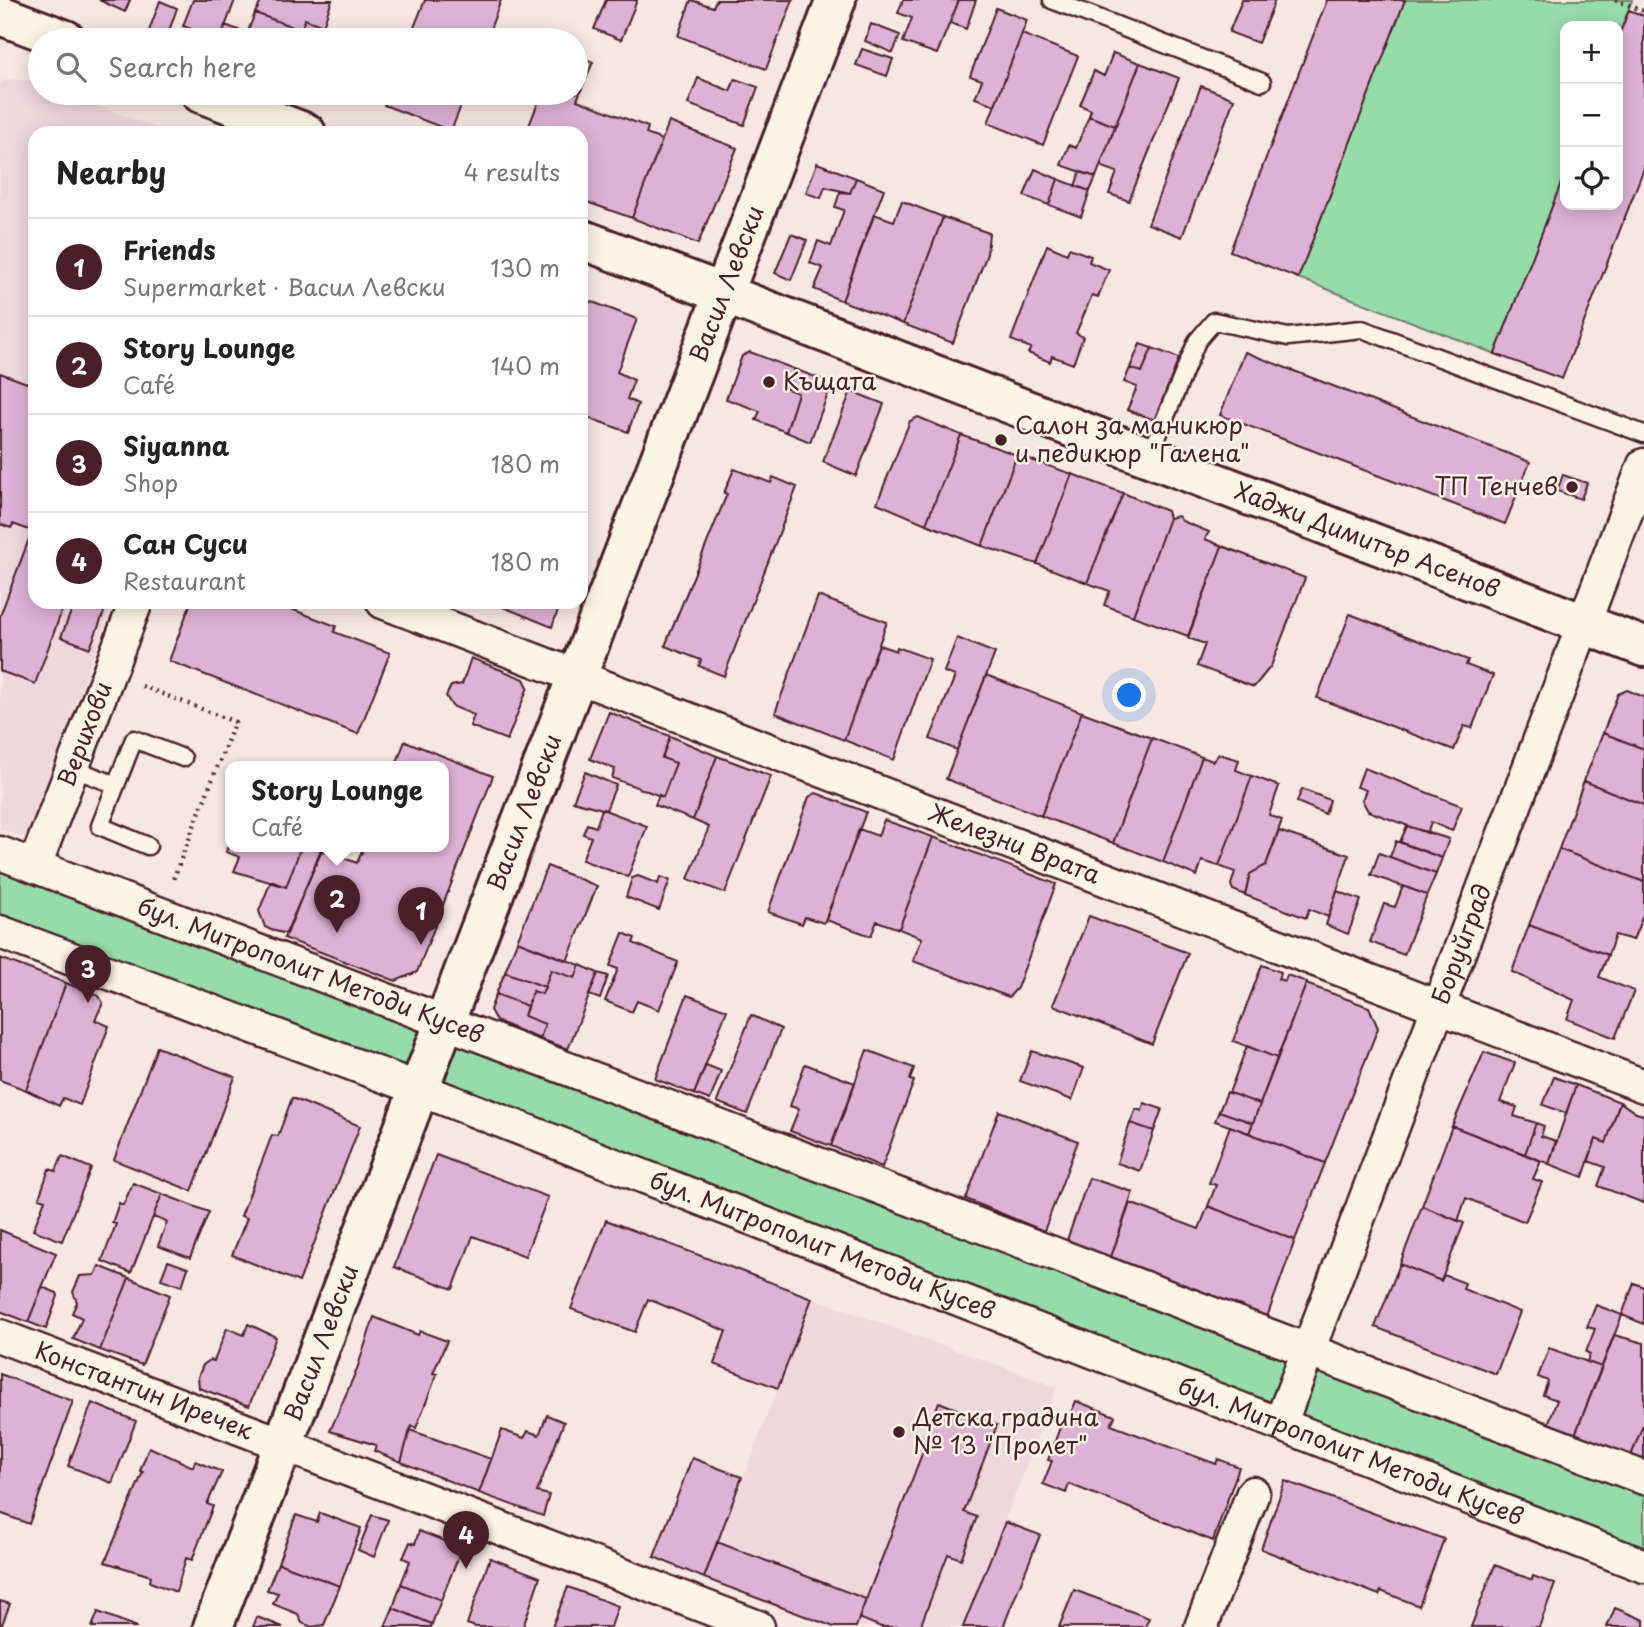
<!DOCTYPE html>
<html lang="en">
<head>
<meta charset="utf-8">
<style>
  body { margin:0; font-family:"Playpen Sans",sans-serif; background:#f6f6f6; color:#222 }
  .controls { position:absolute; right:21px; top:21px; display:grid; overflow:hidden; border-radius:14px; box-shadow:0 4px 18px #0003 }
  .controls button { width:63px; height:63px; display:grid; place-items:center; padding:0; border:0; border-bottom:2px solid #e0e0e0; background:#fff; color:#222; font:35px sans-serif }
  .you { position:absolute; left:1130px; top:696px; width:24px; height:24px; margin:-18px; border:5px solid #fff; border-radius:50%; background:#1a73e8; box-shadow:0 0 0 10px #1a73e833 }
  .badge { display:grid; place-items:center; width:46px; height:46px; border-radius:50%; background:#4a1f2b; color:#fff; font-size:23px; font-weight:700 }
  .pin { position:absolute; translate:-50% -58px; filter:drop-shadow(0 2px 4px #0008) }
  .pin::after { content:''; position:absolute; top:37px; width:24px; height:21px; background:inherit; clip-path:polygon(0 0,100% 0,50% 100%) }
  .popup { position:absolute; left:225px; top:761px; width:224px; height:91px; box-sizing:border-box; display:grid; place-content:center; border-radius:14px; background:#fff; filter:drop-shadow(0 2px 5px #0005); font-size:23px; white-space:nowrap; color:#767676 }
  .popup b { font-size:26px; color:#222 }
  .popup::after { content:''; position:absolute; left:50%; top:100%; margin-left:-14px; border:14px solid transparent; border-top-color:#fff }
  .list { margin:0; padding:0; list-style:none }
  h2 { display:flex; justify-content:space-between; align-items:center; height:91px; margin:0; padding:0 28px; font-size:30px }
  h2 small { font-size:23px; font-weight:400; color:#767676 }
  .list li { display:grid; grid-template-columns:46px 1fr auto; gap:21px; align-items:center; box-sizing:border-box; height:98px; padding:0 28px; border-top:2px solid #e0e0e0 }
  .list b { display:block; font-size:26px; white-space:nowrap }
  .list p { margin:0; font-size:23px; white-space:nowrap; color:#767676 }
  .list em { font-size:23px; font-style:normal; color:#767676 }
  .icon { flex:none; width:38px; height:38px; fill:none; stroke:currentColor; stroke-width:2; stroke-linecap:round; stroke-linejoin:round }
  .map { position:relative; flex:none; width:1644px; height:1627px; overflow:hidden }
  .search { position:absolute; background:#fff; box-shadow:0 4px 18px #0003; left:28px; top:28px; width:560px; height:77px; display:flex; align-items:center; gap:18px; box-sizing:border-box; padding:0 24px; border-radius:38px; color:#767676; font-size:26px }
  .panel { position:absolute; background:#fff; box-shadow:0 4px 18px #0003; left:28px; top:126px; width:560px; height:483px; border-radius:21px }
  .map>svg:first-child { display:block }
  .built { fill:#efd7de }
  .green { fill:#96dca9; stroke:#707e6a; stroke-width:2 }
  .building { fill:#deb1d5; stroke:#4a1f2b; stroke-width:2 }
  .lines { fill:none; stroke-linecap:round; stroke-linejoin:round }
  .service-casing { stroke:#4a1f2b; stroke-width:21 }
  .minor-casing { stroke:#4a1f2b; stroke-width:37 }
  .tertiary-casing { stroke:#4a1f2b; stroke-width:44 }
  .path { stroke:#4a1f2b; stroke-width:4.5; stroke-dasharray:2 5; stroke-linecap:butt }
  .service { stroke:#fcf5e5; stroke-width:16 }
  .minor { stroke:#fcf5e5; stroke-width:32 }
  .tertiary { stroke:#fcf5e5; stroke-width:38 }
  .poi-dot { fill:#4a1f2b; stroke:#fcf5e5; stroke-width:2.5 }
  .labels { text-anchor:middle; stroke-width:5; stroke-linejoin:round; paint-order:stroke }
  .street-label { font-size:24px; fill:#4a1f2b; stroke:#fcf5e5 }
  .poi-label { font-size:24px; fill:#4a1f2b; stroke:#fcf5e5; text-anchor:start }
</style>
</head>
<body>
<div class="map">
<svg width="1644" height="1627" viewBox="0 0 1644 1627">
  <rect width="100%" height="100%" fill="#f6e7e2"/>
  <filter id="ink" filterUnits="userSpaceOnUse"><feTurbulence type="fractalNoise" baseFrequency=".0143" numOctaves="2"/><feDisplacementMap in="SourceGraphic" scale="14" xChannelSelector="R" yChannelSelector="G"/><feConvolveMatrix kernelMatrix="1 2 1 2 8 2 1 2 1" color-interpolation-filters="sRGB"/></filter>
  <g filter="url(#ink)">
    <!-- built -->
    <path class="built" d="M9,79L34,81L40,84V93H64L170,133H35V602H113L26,838L0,829V83Z
      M812,1298L1057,1387L963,1627H835L705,1578Z"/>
    <!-- green -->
    <path class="green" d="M1405,0H1632L1618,38V26H1565V173L1495,354L1298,278Z
      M0,854L1644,1478V1566L0,932Z"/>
    <!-- building -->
    <path class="building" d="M99,0H130L125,12Z
      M193,0H235L220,40H191L195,30L183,26Z
      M262,0H332L323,26L305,19L301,30L255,13Z
      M425,0H501L486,40H409Z
      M606,0H637L621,40L594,29Z
      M691,0L713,7L716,0H793L766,69L678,36Z
      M903,0H959L937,54L903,42L912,18L898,13Z
      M959,0H976L966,29L950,23Z
      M1242,0H1275L1258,43L1229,32Z
      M1327,0H1405L1298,278L1230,251Z
      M160,1L177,8L166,40L147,36Z
      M996,8L1027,20L995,105L975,98L982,80L970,76Z
      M1629,10L1644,16V168L1562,379L1495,354L1565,173V205H1618V38Z
      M255,13L301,30L305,19L323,26L317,40H249L245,39Z
      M871,24L900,35L893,53L865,41Z
      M225,25L244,32L241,40H220Z
      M1022,34L1078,56L1043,145L988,123Z
      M862,49L893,59L887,76L856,65Z
      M1113,53L1140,63L1115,126L1089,116L1091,110L1080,105L1094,71L1104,76Z
      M576,55L593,62L577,100L648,127L646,134L662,140L632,218L581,200V133H526L542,93H576Z
      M1140,63L1179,78L1129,201L1109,194L1117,172L1100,166Z
      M698,78L730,91L735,79L758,87L744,125L688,104Z
      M1201,86L1234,99L1182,237L1148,224Z
      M389,93H466L451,131L384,105Z
      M1089,116L1115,126L1096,177L1061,165L1069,145L1076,148Z
      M669,122L737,148L698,244L632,218Z
      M817,163L856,178L850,193L825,187L821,198L806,193Z
      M1035,169L1058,179L1049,205L1024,196Z
      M1080,172L1096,177L1090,191L1075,186Z
      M856,178L884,189L842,301L814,289L823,268L810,263L818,241L831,246L844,210L835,207L840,192L850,193Z
      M1058,179L1090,191L1081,217L1049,205Z
      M902,201L943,217L903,324L842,301L874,214L894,221Z
      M943,217L989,233L987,254L953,343L903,324Z
      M791,234L807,240L791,280L775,273Z
      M1047,245L1067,254L1069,248L1091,256L1089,262L1109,270L1098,297L1092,295L1076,333L1083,337L1073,364L1052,356L1050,362L1028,353L1031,348L1011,340Z
      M582,298L637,319L617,372L634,380L627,399L638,404L628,432L581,415Z
      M1140,344L1152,348L1142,372L1130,368Z
      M1152,348L1179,358L1155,420L1127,410L1137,387L1124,382L1130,368L1142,372Z
      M750,352L794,369L787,389L798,393L786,432L756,420L760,411L726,399L742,356Z
      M1245,352L1530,462L1505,524L1220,415Z
      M794,369L832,383L810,442L786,432L798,393L787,389Z
      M0,373L35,386V602H65L35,684L0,671V616L32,531L13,524L11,528L0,524Z
      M851,391L884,404L856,476L823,462Z
      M918,417L961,435L926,524L877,503L910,421Z
      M961,435L1017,455L982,546L926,524Z
      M1017,455L1072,474L1037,564L982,546Z
      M734,469L771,483L773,477L797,487L724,676L699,666L701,660L665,646L727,494L724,493Z
      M1072,474L1123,493L1087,583L1037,564Z
      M1563,475L1587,483L1581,499L1557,491Z
      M1123,493L1167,511L1169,518L1133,616L1104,605L1110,591L1087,583Z
      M1178,516L1182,521L1209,532L1205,539L1222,546L1188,636L1133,616L1169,518Z
      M1222,546L1305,578L1271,666L1254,687L1197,666L1205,644L1188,638Z
      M818,596L887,622L844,740L775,713Z
      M75,602H108L90,648L61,637Z
      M191,602H273L336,626L334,632L390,653L358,734L169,661Z
      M491,602H561L552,627Z
      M1350,614L1468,660L1466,665L1493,675L1472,728L1464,726L1454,750L1317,698Z
      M957,638L995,653L957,750L930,739L955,676L944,672Z
      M879,645L896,651L897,647L930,659L894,760L844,740Z
      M471,658L524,679L528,687L507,740L470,726L474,715L452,706L446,696L451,686L462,684Z
      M986,675L1082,712L1041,816L946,779Z
      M1627,690L1644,697V749L1603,733L1618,694Z
      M609,712L670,736L662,758L676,763L663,797L612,778L615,769L590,759Z
      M1082,712L1152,738L1113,843L1041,816Z
      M1603,733L1644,749V805L1584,781Z
      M670,736L717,756L693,820L655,805L659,795L663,797L676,763L662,758Z
      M1152,738L1202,757L1163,862L1113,843Z
      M405,741L493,776L417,972L396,981L284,938L322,850L357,863L364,847H444V767H395Z
      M1219,754L1239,760L1236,770L1252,776L1219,866L1202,861L1197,876L1163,862L1202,757L1213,761Z
      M717,756L771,776L725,893L688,879L709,827L693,820Z
      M1364,768L1462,806L1452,831L1431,822L1427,833L1368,811L1362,800L1366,790L1357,787Z
      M585,772L616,785L606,810L573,801Z
      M1252,776L1279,786L1269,815L1282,820L1266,865L1250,874L1245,895L1233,890L1231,885L1235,872L1219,866Z
      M1584,781L1644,805V882L1559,849Z
      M1302,789L1330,800L1325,814L1297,802Z
      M816,793L866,812L824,923L805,917L802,924L768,912L809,797Z
      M602,809L647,826L628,877L582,860L591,837L583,834L587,824L596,827Z
      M884,820L933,837L899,929L877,921L871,936L826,920L859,829L878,836Z
      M1407,826L1449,839L1442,858L1400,842Z
      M1279,831L1349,855L1328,917L1309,909L1306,918L1245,895L1250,874L1266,865Z
      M933,837L1056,884L1017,988L1009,997L913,961L922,938L899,929Z
      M230,840V847H301L286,887L234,871L240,857L226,852Z
      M1396,841L1442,858L1436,874L1390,857Z
      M301,847L321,849L287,934L271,930L265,927L259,911L271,881L286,887Z
      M1559,849L1644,882V913L1633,940L1615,935L1608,955L1529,925Z
      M1379,853L1436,874L1427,895L1371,875Z
      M547,866L597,886L567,961L517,941Z
      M638,876L658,884L660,877L670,880L659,910L626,897L632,878Z
      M1403,886L1427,895L1404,955L1370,942L1384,904L1395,907Z
      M1337,891L1361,900L1348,934L1326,925Z
      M1089,916L1188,953L1152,1044L1053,1005Z
      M1529,925L1608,955L1599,977L1634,991L1615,1038L1567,1019L1574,1000L1512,972Z
      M623,933L635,938L633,943L678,962L659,1010L637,1001L632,1012L605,1001L618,969L610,966Z
      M517,941L580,965L575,978L551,970L545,987L505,972Z
      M0,958L66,983L26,1090L0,1080Z
      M580,965L598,973L568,1049L540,1039L545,1024L524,1016L533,991L542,994L551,970L575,978Z
      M1262,965L1281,972L1278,979L1285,981L1287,975L1307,982L1277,1058L1233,1041Z
      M505,972L545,987L542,994L533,991L527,1006L496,994Z
      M598,973L608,976L600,999L589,995Z
      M66,983L99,996L103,1003L95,1020L109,1026L80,1105L63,1098L59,1106L26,1090Z
      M1306,984L1369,1007L1378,1028L1325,1163L1249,1133Z
      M496,994L527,1006L524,1016L545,1024L540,1039L496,1021L490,1010Z
      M687,995L727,1010L694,1094L655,1079Z
      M751,1015L781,1029L747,1114L717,1102Z
      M1247,1046L1277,1058L1260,1104L1229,1093Z
      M157,1047L235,1077L192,1191L114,1160Z
      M867,1050L914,1068L910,1080L914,1081L882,1167L831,1146Z
      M1032,1051L1084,1068L1072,1100L1020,1081Z
      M1484,1052L1515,1063L1500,1102L1517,1107L1514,1116L1536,1123L1525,1154L1452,1126Z
      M805,1064L855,1083L831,1146L790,1131L799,1109L790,1106Z
      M706,1065L721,1071L710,1100L694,1094Z
      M1554,1077L1576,1085L1566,1113L1543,1105Z
      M1576,1085L1620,1102L1606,1143L1596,1139L1583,1177L1549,1164Z
      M1227,1092L1260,1104L1253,1123L1219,1111Z
      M292,1098L360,1126L299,1282L232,1255L247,1218L241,1216L272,1135L278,1136Z
      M1620,1102L1636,1113L1643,1115L1644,1113V1203L1598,1186L1605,1167L1588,1161L1596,1139L1606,1143Z
      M1144,1103L1162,1109L1154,1131L1130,1123L1136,1109L1142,1111Z
      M999,1111L1078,1141L1044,1231L966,1199Z
      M1219,1111L1253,1123L1249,1133L1215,1121Z
      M1130,1123L1154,1131L1140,1171L1117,1163Z
      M1536,1123L1544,1126L1541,1136L1556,1141L1549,1164L1525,1154Z
      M1230,1126L1325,1163L1295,1240L1208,1206L1216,1185L1209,1183Z
      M1452,1126L1541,1161L1533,1179L1542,1182L1525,1222L1466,1198L1458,1221L1422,1206Z
      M436,1155L548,1197L525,1256L473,1236L453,1289L394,1267Z
      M62,1156L91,1168L62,1241L33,1230L45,1200L39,1198L49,1169L56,1171Z
      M1089,1178L1133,1192L1111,1257L1067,1240Z
      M133,1183L162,1194L131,1273L102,1261L116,1224L112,1223L119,1203L123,1205Z
      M162,1194L209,1212L190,1258L158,1246L167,1222L153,1217Z
      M1130,1203L1199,1229L1208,1206L1295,1240L1267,1317L1111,1257Z
      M1422,1206L1464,1223L1441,1281L1400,1264Z
      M606,1220L812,1298L778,1388L714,1364L726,1331L648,1299L635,1332L571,1309Z
      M0,1230L56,1253L28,1322L0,1311Z
      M168,1261L188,1268L182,1286L161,1279Z
      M1400,1264L1441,1281L1444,1275L1465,1283L1463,1289L1520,1312L1496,1374L1375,1327Z
      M99,1266L129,1278L100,1350L73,1339L82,1318L72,1313L77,1302L73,1292L80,1276L95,1275Z
      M129,1278L170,1295L142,1365L100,1350Z
      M1634,1283L1644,1287V1324L1622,1315Z
      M42,1287L57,1293L58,1296L46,1329L28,1322Z
      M1596,1305L1622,1315L1602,1367L1587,1362L1590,1354L1586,1352L1595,1329L1587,1327Z
      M374,1317L418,1335L420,1331L447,1341L433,1373L437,1374L416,1428L412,1426L410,1430L401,1462L374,1451L376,1445L330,1431L357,1369Z
      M248,1324L276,1337L249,1406L199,1388L198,1377L203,1365L210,1360L214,1361L227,1328L244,1335Z
      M1614,1335L1644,1343V1422L1631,1456L1575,1435Z
      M1549,1348L1602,1367L1575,1435L1548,1424L1557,1400L1543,1395L1548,1381L1538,1377Z
      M0,1374L73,1401L29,1524L0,1513Z
      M1076,1401L1115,1416L1111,1425L1216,1464L1218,1459L1239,1467L1213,1541L1069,1484L1066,1493L1043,1484L1052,1461L1048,1460L1062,1422L1066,1424Z
      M939,1402L997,1425L964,1512L977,1517L961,1559L948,1554L920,1627H881L859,1618L928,1438L925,1436Z
      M92,1403L136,1421L112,1483L68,1466Z
      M547,1415L564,1422L537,1492L549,1495L543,1516L479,1493L502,1430L524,1438L528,1431L539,1435Z
      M1644,1422V1461L1631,1456Z
      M410,1430L491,1459L479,1493L401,1462Z
      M149,1447L193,1467L195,1461L222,1472L207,1504L213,1506L192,1560L186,1558L176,1592L150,1582L151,1576L105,1562L143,1472L140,1471Z
      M692,1458L742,1477L704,1578L654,1557Z
      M1285,1481L1444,1539L1419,1606L1381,1591L1379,1595L1261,1549Z
      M320,1513L361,1528L340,1586L278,1563L296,1515L317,1522Z
      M372,1515L388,1520L374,1557L358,1550Z
      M1005,1522L1040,1535L1003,1627H963Z
      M419,1531L462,1548L441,1600L401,1584L410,1561L403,1558L410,1542L415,1544Z
      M717,1542L866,1599L856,1627H834L704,1578Z
      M490,1558L540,1577L523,1627H476L467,1624Z
      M278,1563L340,1586L324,1625L312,1627L302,1623L298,1614L273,1604L278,1593L267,1590Z
      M1495,1565L1532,1580L1533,1576L1555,1584L1539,1627H1471Z
      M401,1584L441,1600L432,1624L393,1608Z
      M568,1587L618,1606L611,1627H552Z
      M1074,1590L1149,1618L1145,1627H1059Z
      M0,1601L10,1604L1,1627H0Z
      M393,1608L432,1624L431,1627H385Z
      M1615,1608L1644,1620V1627H1607Z
      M98,1612L137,1627H92Z
      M257,1617L283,1627H253Z"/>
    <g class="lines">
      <defs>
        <path id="service" d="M1052,0L1262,82
          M1149,457L1197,341L1214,321L1288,337L1362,329L1644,434
          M72,768L116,785L134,739L183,758
          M116,785L100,826L148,846"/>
        <g id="minor">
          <path id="s1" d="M383,602L1644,1086"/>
          <path id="s2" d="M0,853L1644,1478"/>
          <path id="s3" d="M35,865L136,602"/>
          <path id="s4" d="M0,932L419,1089L1644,1566"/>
          <path id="s5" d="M0,1336L758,1627"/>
          <path id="s6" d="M1281,1422L1644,465"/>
          <path d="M1201,1627L1253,1493"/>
        </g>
        <g id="tertiary">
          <path d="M0,15L66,40"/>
          <path d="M201,93L306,133"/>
          <path id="s7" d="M581,239L1644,647"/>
          <path id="s8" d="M213,1627L836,0"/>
        </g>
      </defs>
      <!-- service casing -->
      <use href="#service" class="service-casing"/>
      <!-- minor casing -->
      <use href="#minor" class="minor-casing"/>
      <!-- tertiary casing -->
      <use href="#tertiary" class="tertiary-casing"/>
      <!-- path -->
      <path class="path" d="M1615,0L1644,11
        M142,686L235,722L172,882"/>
      <!-- service -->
      <use href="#service" class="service"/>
      <!-- minor -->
      <use href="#minor" class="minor"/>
      <!-- tertiary -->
      <use href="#tertiary" class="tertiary"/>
    </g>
  </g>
  <!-- markers -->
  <g class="poi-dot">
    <circle cx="769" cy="382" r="7"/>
    <circle cx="1001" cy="440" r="7"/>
    <circle cx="1572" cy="487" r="7"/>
    <circle cx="899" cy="1432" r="7"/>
  </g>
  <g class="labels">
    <!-- street labels -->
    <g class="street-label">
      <text dy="8" stroke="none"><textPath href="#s8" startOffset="1438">Васил Левски</textPath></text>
      <text dy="8" stroke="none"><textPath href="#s7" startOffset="842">Хаджи Димитър Асенов</textPath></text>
      <text dy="8" stroke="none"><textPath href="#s3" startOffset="140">Верихови</textPath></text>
      <text dy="8" stroke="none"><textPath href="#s8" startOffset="872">Васил Левски</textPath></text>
      <text dy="8" stroke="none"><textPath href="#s1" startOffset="676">Железни Врата</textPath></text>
      <text dy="8" stroke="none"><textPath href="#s6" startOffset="511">Боруйград</textPath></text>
      <text dy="8" stroke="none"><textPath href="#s2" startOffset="332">бул. Митрополит Методи Кусев</textPath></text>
      <text dy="8" stroke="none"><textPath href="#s4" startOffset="880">бул. Митрополит Методи Кусев</textPath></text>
      <text dy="8" stroke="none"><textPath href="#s8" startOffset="304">Васил Левски</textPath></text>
      <text dy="8" stroke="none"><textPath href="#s5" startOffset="154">Константин Иречек</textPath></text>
      <text dy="8" stroke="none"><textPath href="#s4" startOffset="1447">бул. Митрополит Методи Кусев</textPath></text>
    </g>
    <!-- poi labels -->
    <g class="poi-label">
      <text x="783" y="390">Къщата</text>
      <text x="1015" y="434">Салон за маникюр<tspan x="1015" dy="28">и педикюр "Галена"</tspan></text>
      <text x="1558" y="495" text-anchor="end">ТП Тенчев</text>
      <text x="913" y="1426">Детска градина<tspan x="913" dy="28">№ 13 "Пролет"</tspan></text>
    </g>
  </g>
</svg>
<div class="controls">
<button>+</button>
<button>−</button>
<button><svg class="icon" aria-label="locate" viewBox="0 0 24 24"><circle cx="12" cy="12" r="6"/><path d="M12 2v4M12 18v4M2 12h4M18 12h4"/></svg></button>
</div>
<div class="you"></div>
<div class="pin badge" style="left:421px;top:945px">1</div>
<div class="pin badge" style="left:337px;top:933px">2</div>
<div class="popup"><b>Story Lounge</b>Café</div>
<div class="pin badge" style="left:88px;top:1003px">3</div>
<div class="pin badge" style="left:466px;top:1569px">4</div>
<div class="search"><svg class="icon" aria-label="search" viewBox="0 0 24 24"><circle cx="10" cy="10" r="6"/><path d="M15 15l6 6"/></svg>Search here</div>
<section class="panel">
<h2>Nearby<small>4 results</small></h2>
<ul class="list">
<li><span class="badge">1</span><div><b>Friends</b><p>Supermarket · Васил Левски</p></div><em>130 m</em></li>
<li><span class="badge">2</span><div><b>Story Lounge</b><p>Café</p></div><em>140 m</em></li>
<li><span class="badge">3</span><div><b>Siyanna</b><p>Shop</p></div><em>180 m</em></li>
<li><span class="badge">4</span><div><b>Сан Суси</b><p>Restaurant</p></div><em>180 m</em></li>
</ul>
</section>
</div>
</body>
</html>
